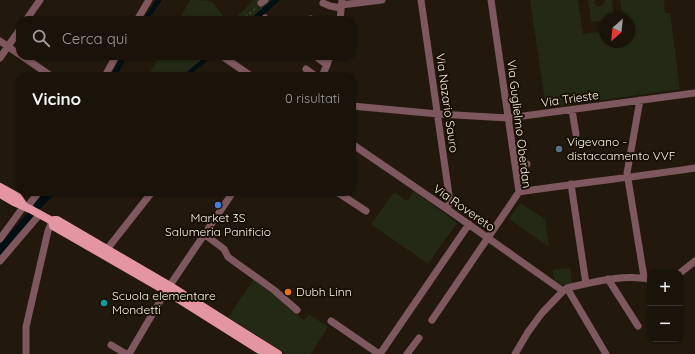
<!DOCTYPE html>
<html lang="it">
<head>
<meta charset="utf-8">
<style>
  body { margin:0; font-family:Quicksand,sans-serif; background:#231c12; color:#f1f3f6 }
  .controls { position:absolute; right:12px; bottom:12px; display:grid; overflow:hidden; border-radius:8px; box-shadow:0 1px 3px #0004 }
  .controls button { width:36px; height:36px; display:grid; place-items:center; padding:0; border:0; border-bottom:1px solid #38322a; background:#1a1309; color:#f1f3f6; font:20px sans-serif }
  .compass { position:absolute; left:599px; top:12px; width:36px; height:36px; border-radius:50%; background:#1a1309; box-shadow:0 1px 3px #0004; rotate:207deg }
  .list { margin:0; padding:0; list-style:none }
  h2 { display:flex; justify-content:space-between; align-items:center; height:52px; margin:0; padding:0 16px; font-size:17px }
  h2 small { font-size:13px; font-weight:400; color:#9f9e9c }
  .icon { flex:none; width:22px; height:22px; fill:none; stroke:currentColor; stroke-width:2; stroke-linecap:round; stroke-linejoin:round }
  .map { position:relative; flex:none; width:695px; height:354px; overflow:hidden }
  .search { position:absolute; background:#1a1309; box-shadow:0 1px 3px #0004; left:16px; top:16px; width:340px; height:44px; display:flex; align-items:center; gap:10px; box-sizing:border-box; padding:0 14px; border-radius:12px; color:#9f9e9c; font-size:15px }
  .panel { position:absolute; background:#1a1309; box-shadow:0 1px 3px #0004; left:16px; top:72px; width:340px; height:124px; border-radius:12px }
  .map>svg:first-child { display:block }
  .green { fill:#232914 }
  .water { fill:#000f13 }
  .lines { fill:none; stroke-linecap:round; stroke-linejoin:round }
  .canal { stroke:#000f13; stroke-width:5.5 }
  .path { stroke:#70685d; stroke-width:1; stroke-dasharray:2 3; stroke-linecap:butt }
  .minor { stroke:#7e585e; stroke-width:7 }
  .major { stroke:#e495a2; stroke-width:8 }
  .service-dot { fill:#5c6f8a; stroke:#191004; stroke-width:1.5 }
  .shop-dot { fill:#3f7fe0; stroke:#191004; stroke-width:1.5 }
  .food-dot { fill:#e8710a; stroke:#191004; stroke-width:1.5 }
  .culture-dot { fill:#0f9aa8; stroke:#191004; stroke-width:1.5 }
  .labels { text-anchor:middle; stroke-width:4; stroke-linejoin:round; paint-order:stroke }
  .street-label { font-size:12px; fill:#f8f2e9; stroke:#191004 }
  .poi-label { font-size:12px; fill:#f8f2e9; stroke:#191004; text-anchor:start }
</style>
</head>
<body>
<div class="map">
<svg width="695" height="354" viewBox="0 0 695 354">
  <rect width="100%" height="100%" fill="#22190c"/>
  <!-- green -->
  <path class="green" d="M190,0C196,0 204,0 209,1C215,3 216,8 220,12C232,27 245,9 253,0H272L249,20H179Z
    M530,0H578L583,34L605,31V42H629V18H623L620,0H664L665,13H670L680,89L546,108Z
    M588,0H594C594,9 604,8 605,0H612L614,18H605V20L591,22Z
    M159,56H206L183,76H148Z
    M414,191L457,223L428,264L371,224L394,192L407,201Z
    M520,203L545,219L549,247L509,219Z
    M570,268L572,284L562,285L554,280L553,270Z
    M254,279L274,293L304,320L309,314L328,327L311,354H286L228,317Z"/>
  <!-- water -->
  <path class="water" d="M156,0H162L148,20H143Z
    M272,0H280L258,20H249Z
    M122,56H127L117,76H111Z
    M206,56H213L189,76H182Z
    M44,192H57L41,208L34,204Z
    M27,214L33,218L18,233L0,256V244Z"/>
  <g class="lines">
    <!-- canal -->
    <path class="canal" d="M25,221L51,192"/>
    <!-- path -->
    <path class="path" d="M242,20L257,7"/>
    <!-- minor -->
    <path class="minor" d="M421,0L449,195V204L447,209
      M261,3L265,0
      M323,3L330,6L341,8
      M341,5L382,0
      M265,18L267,20
      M311,19L313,20
      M26,20L40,0
      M137,20L149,0
      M340,20L342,0
      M0,41L20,55
      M22,56L51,76
      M222,56L251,76
      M315,56L327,65
      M0,58L20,29
      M306,69L313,74
      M105,76L116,56
      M322,76L327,65L330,56
      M640,100L627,173L644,277
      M352,106L438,114L508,118L695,93
      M572,110L576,134
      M352,144L447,209L563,291
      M525,164H527
      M571,184L586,284
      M337,192L366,211
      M519,192C578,183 636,177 695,168
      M27,207L39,192
      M204,234L224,249L228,257L274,290L297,310
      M0,239L24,206
      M104,253L152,192
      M0,261L40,214
      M680,273L695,261
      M608,279L638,326
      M567,288L606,354
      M432,320L519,192L491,0
      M331,321L379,354
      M111,345L126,354
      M26,354V327L48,231L52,221
      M129,354L166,291L233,192
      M380,354L469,224
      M407,354L419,338
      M515,354L528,332L542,313L563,291L567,288C594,282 622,274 650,279"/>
    <!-- major -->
    <path class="major" d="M0,187L18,197L24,206
      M0,194L14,202L30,209L52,221L53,226L166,291L266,354
      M52,221L54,220H57L170,286L278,354"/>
  </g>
  <!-- markers -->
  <circle class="service-dot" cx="559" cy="149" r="4"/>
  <circle class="shop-dot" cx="218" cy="205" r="4"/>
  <circle class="food-dot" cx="288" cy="292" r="4"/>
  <circle class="culture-dot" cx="104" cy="303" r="4"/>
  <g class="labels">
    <!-- street labels -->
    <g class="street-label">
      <text transform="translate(570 99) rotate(-8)" y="4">Via Trieste</text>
      <text transform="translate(447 103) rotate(82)" y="4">Via Nazario Sauro</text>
      <text transform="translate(519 124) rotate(83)" y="4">Via Guglielmo Oberdan</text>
      <text transform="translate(464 208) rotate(35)" y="4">Via Rovereto</text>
    </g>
    <!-- poi labels -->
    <g class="poi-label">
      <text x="567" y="146">Vigevano -<tspan x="567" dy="14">distaccamento VVF</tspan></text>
      <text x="218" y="222" text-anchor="middle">Market 3S<tspan x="218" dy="14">Salumeria Panificio</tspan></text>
      <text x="296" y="296">Dubh Linn</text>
      <text x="112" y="300">Scuola elementare<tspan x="112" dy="14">Mondetti</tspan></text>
    </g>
  </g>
</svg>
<div class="controls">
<button>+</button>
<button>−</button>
</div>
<svg class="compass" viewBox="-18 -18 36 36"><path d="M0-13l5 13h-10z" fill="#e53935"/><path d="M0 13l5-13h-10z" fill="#9f9e9c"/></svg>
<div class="search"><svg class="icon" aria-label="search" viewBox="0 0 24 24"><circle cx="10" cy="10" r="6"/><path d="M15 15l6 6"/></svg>Cerca qui</div>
<section class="panel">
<h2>Vicino<small>0 risultati</small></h2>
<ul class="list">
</ul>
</section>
</div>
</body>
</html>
